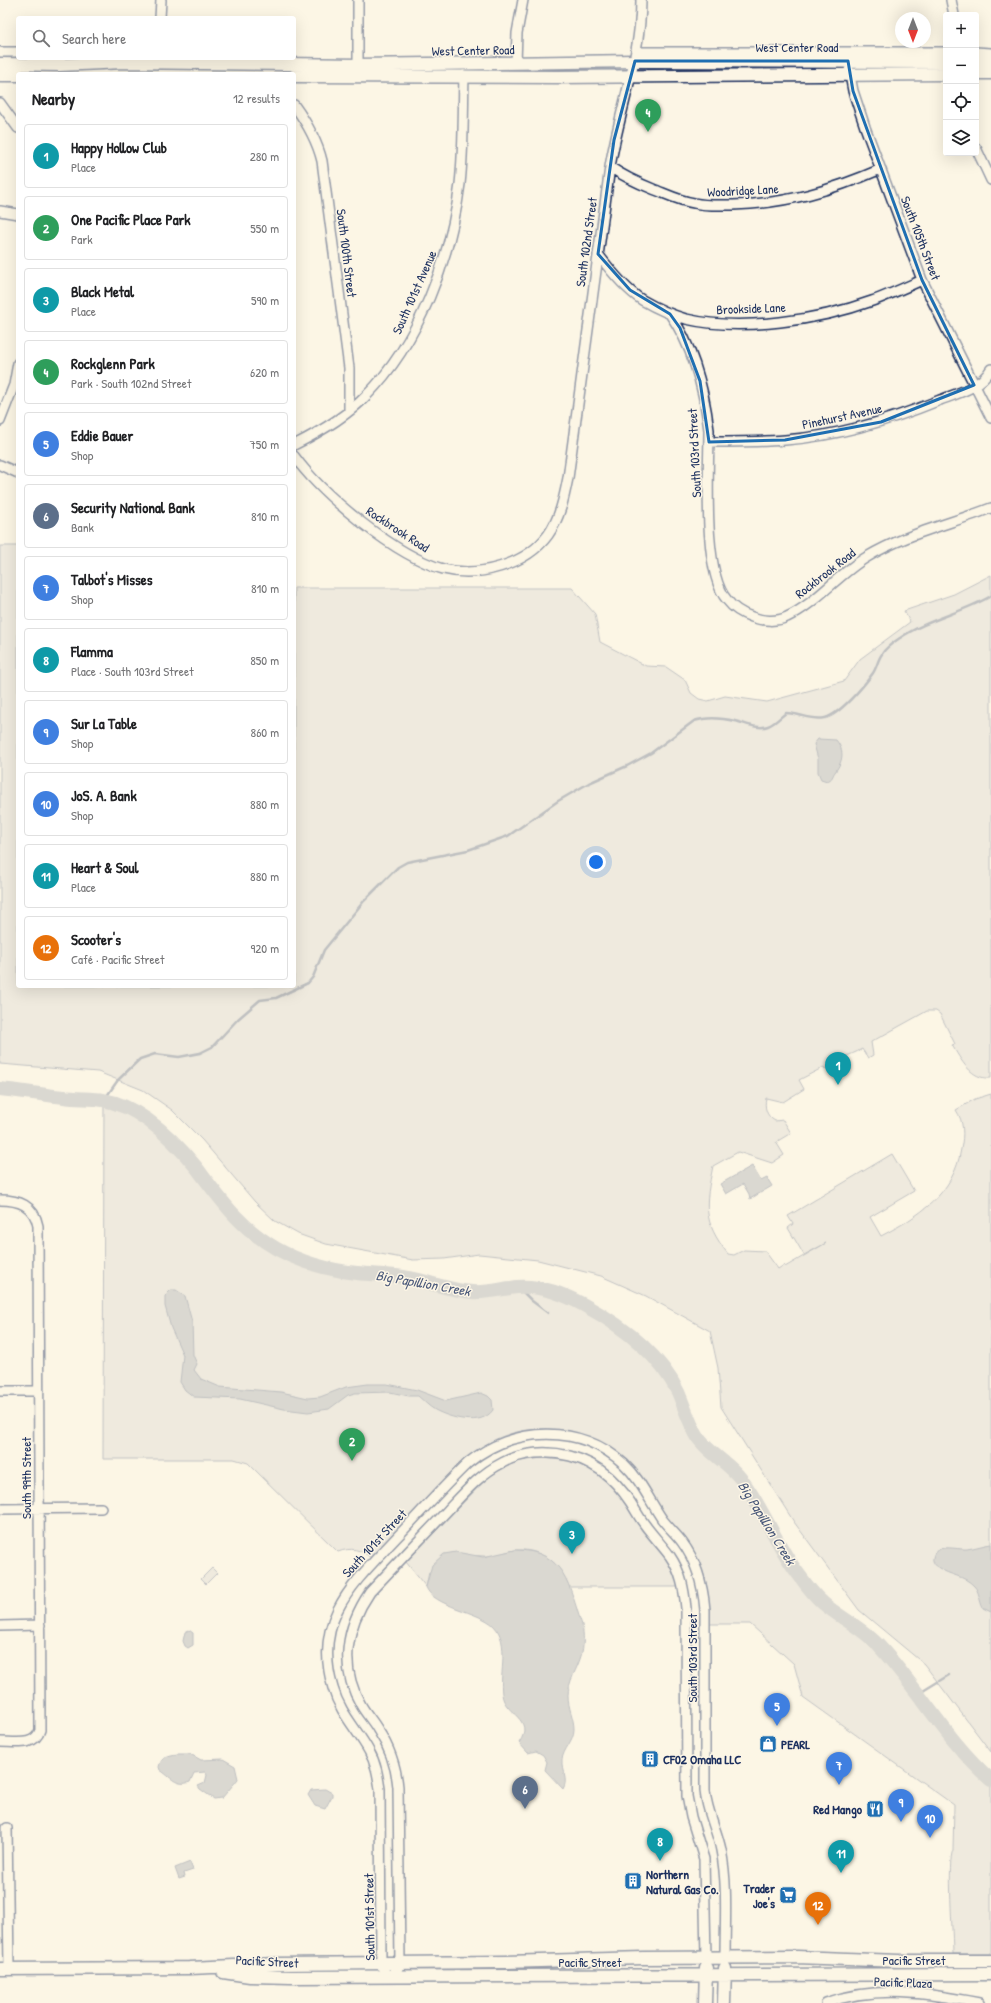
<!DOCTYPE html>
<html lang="en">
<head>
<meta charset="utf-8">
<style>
  body { margin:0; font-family:"Patrick Hand",sans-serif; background:#f2f2f2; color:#202124 }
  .controls { position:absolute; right:12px; top:12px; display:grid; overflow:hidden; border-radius:4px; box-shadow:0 4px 16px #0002 }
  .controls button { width:36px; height:36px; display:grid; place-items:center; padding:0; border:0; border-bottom:1px solid #e0e0e0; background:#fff; color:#202124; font:20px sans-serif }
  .compass { position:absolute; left:895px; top:12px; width:36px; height:36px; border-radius:50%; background:#fff; box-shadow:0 4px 16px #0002; rotate:180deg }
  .you { position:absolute; left:596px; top:862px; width:14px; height:14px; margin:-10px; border:3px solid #fff; border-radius:50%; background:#1a73e8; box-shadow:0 0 0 6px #1a73e833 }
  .badge { display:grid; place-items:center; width:26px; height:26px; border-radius:50%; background:#1f6fb2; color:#fff; font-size:13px; font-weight:700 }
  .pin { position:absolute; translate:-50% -33px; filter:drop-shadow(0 1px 2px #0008) }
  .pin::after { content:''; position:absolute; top:21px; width:14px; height:12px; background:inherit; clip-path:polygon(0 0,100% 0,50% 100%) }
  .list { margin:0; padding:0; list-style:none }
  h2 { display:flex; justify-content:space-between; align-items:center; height:52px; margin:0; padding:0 16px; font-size:17px }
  h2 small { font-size:13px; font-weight:400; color:#757577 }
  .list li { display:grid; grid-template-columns:26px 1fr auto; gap:12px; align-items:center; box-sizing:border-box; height:64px; margin:0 8px 8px; padding:0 8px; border:1px solid #e0e0e0; border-radius:4px }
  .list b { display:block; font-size:15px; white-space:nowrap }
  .list p { margin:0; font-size:13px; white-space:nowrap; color:#757577 }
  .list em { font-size:13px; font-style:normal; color:#757577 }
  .icon { flex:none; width:22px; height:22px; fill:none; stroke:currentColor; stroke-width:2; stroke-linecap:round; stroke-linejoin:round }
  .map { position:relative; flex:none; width:991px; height:2003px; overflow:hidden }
  .search { position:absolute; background:#fff; box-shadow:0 4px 16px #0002; left:16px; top:16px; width:280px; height:44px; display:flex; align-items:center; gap:10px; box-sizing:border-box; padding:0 14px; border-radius:4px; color:#757577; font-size:15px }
  .panel { position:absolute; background:#fff; box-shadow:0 4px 16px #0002; left:16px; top:72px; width:280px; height:916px; border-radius:4px }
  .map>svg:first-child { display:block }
  .green { fill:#dfdbd4; stroke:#7d8599 }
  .water { fill:#b2b4b8; stroke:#767f94 }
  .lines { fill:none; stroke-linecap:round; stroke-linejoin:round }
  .stream { stroke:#767f94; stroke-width:2.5 }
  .river { stroke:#b2b4b8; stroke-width:14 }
  .minor-casing { stroke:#1b2f5e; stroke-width:12 }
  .major-casing { stroke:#1b2f5e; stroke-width:15 }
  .minor { stroke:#fcf5e5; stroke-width:9 }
  .major { stroke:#fcf5e5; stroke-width:12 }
  .marked { fill:none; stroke:#1f6fb2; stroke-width:3; stroke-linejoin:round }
  .labels { text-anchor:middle; stroke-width:3; stroke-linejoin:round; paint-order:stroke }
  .street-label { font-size:13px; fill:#1b2f5e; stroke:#fcf5e5 }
  .poi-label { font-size:13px; font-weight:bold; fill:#1b2f5e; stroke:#fcf5e5; text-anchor:start }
  .water-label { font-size:14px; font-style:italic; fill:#485779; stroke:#fcf5e5 }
</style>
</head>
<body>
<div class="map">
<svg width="991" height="2003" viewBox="0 0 991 2003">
  <rect width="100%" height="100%" fill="#fcf5e5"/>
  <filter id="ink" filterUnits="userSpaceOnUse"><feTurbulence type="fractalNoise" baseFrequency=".025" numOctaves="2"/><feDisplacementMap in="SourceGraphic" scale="8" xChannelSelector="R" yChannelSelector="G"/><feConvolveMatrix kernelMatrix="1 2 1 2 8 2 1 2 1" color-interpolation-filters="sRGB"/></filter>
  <g filter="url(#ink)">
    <!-- green -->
    <path class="green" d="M0,546H18V986H294V588H572L595,614L600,642L646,666L666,667L685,680L691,693L699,699L708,701L725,696L767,702L844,681L860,659L910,622L904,611L954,594L991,575V1078C971,1080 961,1060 952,1045L955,1044L940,1014L936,1011H927L871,1042L873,1055L868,1058L862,1049C850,1056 836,1058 825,1069L824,1067L799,1080L804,1089L783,1102L766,1098C764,1107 766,1116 775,1121L783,1120L791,1133L776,1142L784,1155L772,1163L738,1152L713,1166C705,1205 702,1221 728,1254L734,1255L744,1250L765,1251L778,1269L784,1265L785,1267L826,1243L804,1255L788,1228L793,1224L788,1216L892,1154L914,1191L870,1217L881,1236C919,1216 954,1194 961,1149C964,1135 964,1122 956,1110L975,1099L991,1094V1752L924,1664L859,1610L794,1522L721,1407L718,1368L710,1331L646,1296L601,1276L538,1260L479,1254L444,1259L413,1260L326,1244L298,1234L275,1221L255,1202L202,1140L172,1110L143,1090L98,1072L0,1064Z
      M104,1100L128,1108L155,1127L188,1158L223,1204L245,1227L278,1250L301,1260L322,1267L345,1272L410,1278L444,1288L458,1291L483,1293L518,1287L549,1290L586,1306L632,1337L646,1348L668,1375L677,1391L691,1426L700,1440L708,1450L729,1465L740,1478L765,1516L784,1553L814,1594L823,1603L876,1643L940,1724L991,1780V1954H953C953,1935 947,1862 953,1850L954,1805L803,1697L794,1664L750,1624H710C710,1593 705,1563 685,1538C677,1528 667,1519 660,1508C652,1494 646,1480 634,1467C598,1429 534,1416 487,1444C466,1456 451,1475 434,1492C413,1514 392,1536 371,1558C361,1549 351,1547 338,1552L248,1463L234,1459H103Z
      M542,1458L572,1461L587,1467L606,1479L623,1498L642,1531L668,1562L679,1587H569C560,1563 541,1548 515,1550C507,1551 499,1555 491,1556C486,1557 480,1555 475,1556C460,1558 444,1567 429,1572L426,1587L406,1562L487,1478L509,1465L520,1461Z
      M212,1568L217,1573L206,1584L201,1579Z"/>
    <!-- water -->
    <path class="water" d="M818,739L836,740C845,751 843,761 835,772C832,776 833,779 827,781L821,779L818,772V759L814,744Z
      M752,1166L761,1181L767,1178L772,1186L750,1199L749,1194L743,1184L726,1194L720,1184Z
      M171,1290H176L185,1296L192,1322L193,1355L197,1364L194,1370L201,1379L220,1387L281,1392L308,1398L320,1397L346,1387L368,1384H387L417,1390L446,1401L481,1393L488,1396L492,1400L493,1410C481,1427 450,1418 435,1410C428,1406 424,1401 418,1396H409L390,1392L355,1393L348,1395L329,1409L308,1412L284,1409L240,1399L194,1397L185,1390L180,1382L183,1355L171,1328L165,1306V1296Z
      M991,1544V1612L983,1608C979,1601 980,1592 974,1586C964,1575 950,1576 939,1568C936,1566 932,1562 933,1558C935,1542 957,1550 967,1549C975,1548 983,1545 991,1544Z
      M515,1550C566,1550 569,1587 582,1625C584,1635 584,1646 581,1656C577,1670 568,1681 568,1696C568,1708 574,1718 574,1729C574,1741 563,1749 562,1760C561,1771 569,1779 563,1789L545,1770L547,1762L543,1755L536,1751L528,1753L519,1743C536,1718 504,1715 502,1694C499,1673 510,1643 494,1626C479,1611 433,1607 426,1587L432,1565L444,1554L456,1552L483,1557Z
      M189,1630L193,1633V1645L188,1648L185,1646L183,1641L185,1632Z
      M178,1754H190L201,1760L223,1759L235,1766L238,1779L222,1798L214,1799L200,1789L198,1786L205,1783L207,1775L205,1772L194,1773L190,1782C176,1787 171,1777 160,1770L159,1767C161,1757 168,1755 178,1754Z
      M325,1789L332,1793V1796L325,1809L315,1806L308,1795L311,1790Z
      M190,1862L193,1870L184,1873L185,1877L179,1879L175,1868Z"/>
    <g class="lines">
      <!-- stream -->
      <path class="stream" d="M104,1100L118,1080L140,1059L155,1054L179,1057L200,1053L212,1047L238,1019L260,1000L276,998L308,983L313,977L324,950L364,901L398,867L407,862L468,850L508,836L558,801L589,783L627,766L651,753L694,721C706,717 722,718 735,721C745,723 758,730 768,726C776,723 780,717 786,713C799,713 811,721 825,718C839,715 864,686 873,673C877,667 878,659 882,654C886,647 894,642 900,638C928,619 962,613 991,596
        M518,1287L532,1301L548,1313
        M918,1694L949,1675"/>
      <!-- river -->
      <path class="river" d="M0,1089C22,1091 43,1095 64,1097C77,1099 90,1098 103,1100C140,1106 173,1139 196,1167C221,1200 240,1228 277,1249C302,1263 329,1270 357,1273C374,1275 392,1274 409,1278C430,1282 449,1290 472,1292C485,1293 497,1290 510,1288C536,1283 562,1293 584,1305C621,1325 659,1353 678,1392C685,1408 689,1424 699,1439C711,1455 729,1463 741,1479C762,1506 774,1540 794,1568C803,1580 811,1593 823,1603C840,1618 863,1628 879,1646C918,1688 947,1741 991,1780"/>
      <defs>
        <path id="minor" d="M951,0L954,15
          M160,18L161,0
          M0,52H18
          M637,52H946
          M976,52L991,53
          M516,63L517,33L523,0
          M358,65V0
          M849,70L853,91L865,127L922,280L991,418
          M0,103L18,128
          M294,105C307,123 317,140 322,161L349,368V410
          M976,148L991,180
          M610,167C623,176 638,183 653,189C666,194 680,201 694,203C707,206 720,205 733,205C786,204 833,190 881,169
          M0,211L18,214
          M598,254C610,270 625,289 642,300C656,308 671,315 686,319C741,332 820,320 872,301C889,295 906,287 922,280
          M670,314C694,348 704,389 709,430C709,469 702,572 727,600C733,608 743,614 752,617C762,621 777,622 787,617C817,603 838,574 867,557C905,534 950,524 991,508
          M0,421L14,385L18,363
          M709,442C734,442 760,442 785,440C839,436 891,420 940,400C959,393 981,387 991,369
          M294,445C320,432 346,417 366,396C419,343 451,257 460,184C464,147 463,111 464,75
          M294,456C323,496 396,556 443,569C478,578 526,565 548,535C560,518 564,498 568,478L610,167C619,111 641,57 641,0
          M0,465L18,473
          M0,1200C19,1200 34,1205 38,1226L40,1730C35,1747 15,1742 0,1742
          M0,1391H39
          M0,1509L101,1508
          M0,1626L40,1625
          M7,1828L9,1968
          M706,1958L704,1859L691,1817L687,1796L686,1608C684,1589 681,1572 670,1556C659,1541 646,1529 637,1513C621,1485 601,1464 570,1456C547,1450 522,1452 502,1463C480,1474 464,1493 447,1511C421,1538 396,1565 370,1592C346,1627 339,1667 361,1705C366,1714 373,1721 378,1730C390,1748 396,1766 398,1787L400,1963L398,1968L389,1976L383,1970L381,1963L380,1789C378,1776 376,1763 369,1751C357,1729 340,1713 333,1688C312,1619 354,1583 396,1538C420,1513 443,1487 468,1463C513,1426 580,1423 624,1464C641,1480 649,1500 662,1519C668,1527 676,1534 682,1542C697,1562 703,1586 705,1610V1791C707,1812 717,1830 721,1850C728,1885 725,1923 725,1958
          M826,2003C875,1985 929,1993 979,2003"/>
        <path id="major" d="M976,62H991
          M0,64L59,65L124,62L358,65L635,61L946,62
          M976,73H991
          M0,75H18
          M294,76L558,77L946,74
          M0,1969L190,1968L277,1964L506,1962L643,1958L797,1957L898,1961H991
          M223,1972L250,1976L291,1977L991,1974
          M705,2003L706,1968
          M724,2003L725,1968"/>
      </defs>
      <!-- minor casing -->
      <use href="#minor" class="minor-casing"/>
      <!-- major casing -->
      <use href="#major" class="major-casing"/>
      <!-- minor -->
      <use href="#minor" class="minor"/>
      <!-- major -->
      <use href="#major" class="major"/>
    </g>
  </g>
  <!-- marked area -->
  <path d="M0 0H991V2003H0ZM635,61H848L853,91L922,280L974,385L881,422L785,440L709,442L700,381L680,328L670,314L630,290L598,254L614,140Z" fill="#fcf5e5" fill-opacity=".55" fill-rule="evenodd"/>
  <path class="marked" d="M635,61H848L853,91L922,280L974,385L881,422L785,440L709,442L700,381L680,328L670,314L630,290L598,254L614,140Z"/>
  <!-- icons -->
  <defs>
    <symbol id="shop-square" viewBox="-11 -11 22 22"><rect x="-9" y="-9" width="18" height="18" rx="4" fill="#1f6fb2" stroke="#fcf5e5"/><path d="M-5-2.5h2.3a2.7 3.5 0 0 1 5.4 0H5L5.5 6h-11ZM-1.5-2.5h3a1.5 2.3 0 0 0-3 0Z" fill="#fff"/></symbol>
    <symbol id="building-square" viewBox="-11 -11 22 22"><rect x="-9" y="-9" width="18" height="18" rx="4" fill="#1f6fb2" stroke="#fcf5e5"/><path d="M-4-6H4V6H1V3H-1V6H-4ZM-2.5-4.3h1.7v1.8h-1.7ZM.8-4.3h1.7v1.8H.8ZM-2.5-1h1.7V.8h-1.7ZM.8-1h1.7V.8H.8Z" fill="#fff"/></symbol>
    <symbol id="restaurant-square" viewBox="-11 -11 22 22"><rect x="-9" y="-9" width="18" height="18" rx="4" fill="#1f6fb2" stroke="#fcf5e5"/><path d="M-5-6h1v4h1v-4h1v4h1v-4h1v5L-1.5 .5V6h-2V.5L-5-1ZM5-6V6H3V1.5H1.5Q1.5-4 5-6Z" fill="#fff"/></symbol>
    <symbol id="supermarket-square" viewBox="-11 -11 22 22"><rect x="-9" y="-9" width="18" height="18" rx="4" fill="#1f6fb2" stroke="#fcf5e5"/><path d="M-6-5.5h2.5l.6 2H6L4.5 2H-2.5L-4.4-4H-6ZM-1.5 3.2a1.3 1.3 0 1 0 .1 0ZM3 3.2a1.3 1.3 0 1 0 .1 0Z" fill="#fff"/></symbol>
  </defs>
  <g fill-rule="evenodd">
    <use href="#shop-square" x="758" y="1734" width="20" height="20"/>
    <use href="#building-square" x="640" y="1749" width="20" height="20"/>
    <use href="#restaurant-square" x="865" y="1799" width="20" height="20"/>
    <use href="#building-square" x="623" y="1871" width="20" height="20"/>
    <use href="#supermarket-square" x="778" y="1885" width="20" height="20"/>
  </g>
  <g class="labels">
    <!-- street labels -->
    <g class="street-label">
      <text x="797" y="52">West Center Road</text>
      <text transform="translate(473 50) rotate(-1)" y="5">West Center Road</text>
      <text transform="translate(743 190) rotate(-3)" y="5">Woodridge Lane</text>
      <text transform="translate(921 238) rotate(69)" y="5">South 105th Street</text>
      <text transform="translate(586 242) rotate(-82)" y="5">South 102nd Street</text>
      <text transform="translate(347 253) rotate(83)" y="5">South 100th Street</text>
      <text transform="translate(414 292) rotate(-66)" y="5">South 101st Avenue</text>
      <text transform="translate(751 308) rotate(-2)" y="5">Brookside Lane</text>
      <text transform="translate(842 416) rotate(-12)" y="5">Pinehurst Avenue</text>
      <text transform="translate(694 453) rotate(-93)" y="5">South 103rd Street</text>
      <text transform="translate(398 529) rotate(33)" y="5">Rockbrook Road</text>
      <text transform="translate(825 573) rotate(-38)" y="5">Rockbrook Road</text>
      <text transform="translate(26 1478) rotate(-90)" y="5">South 99th Street</text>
      <text transform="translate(374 1543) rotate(-47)" y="5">South 101st Street</text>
      <text transform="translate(692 1658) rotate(-90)" y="5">South 103rd Street</text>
      <text transform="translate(369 1917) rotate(-91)" y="5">South 101st Street</text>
      <text x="914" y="1965">Pacific Street</text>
      <text transform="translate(267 1961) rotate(3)" y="5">Pacific Street</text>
      <text x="590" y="1967">Pacific Street</text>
      <text transform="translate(903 1982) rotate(2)" y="5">Pacific Plaza</text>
    </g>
    <!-- poi labels -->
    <g class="poi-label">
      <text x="781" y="1749">PEARL</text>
      <text x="663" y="1764">CF02 Omaha LLC</text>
      <text x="862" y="1814" text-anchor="end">Red Mango</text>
      <text x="646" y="1879">Northern<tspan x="646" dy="15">Natural Gas Co.</tspan></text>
      <text x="775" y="1893" text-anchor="end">Trader<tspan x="775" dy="15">Joe's</tspan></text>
    </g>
    <!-- water labels -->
    <g class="water-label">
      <text transform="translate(423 1283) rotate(10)" y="5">Big Papillion Creek</text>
      <text transform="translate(767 1523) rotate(58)" y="5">Big Papillion Creek</text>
    </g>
  </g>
</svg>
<div class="controls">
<button>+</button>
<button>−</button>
<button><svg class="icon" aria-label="locate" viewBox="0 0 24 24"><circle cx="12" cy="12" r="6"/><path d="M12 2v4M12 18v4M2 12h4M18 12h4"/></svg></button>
<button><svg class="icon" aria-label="layers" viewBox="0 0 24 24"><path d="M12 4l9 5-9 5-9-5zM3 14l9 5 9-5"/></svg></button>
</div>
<svg class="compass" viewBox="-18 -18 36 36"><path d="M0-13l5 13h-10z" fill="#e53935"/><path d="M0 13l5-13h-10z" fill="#757577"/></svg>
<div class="you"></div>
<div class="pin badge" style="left:838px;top:1085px;background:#0f9aa8">1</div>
<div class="pin badge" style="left:352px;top:1461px;background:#2e9e5b">2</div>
<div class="pin badge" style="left:572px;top:1554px;background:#0f9aa8">3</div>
<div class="pin badge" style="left:648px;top:132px;background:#2e9e5b">4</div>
<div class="pin badge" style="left:777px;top:1726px;background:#3f7fe0">5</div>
<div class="pin badge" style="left:525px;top:1809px;background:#5c6f8a">6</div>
<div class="pin badge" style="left:839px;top:1785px;background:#3f7fe0">7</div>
<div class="pin badge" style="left:660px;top:1861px;background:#0f9aa8">8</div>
<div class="pin badge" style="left:901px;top:1822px;background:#3f7fe0">9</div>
<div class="pin badge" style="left:930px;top:1838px;background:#3f7fe0">10</div>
<div class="pin badge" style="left:841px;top:1873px;background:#0f9aa8">11</div>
<div class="pin badge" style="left:818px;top:1925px;background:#e8710a">12</div>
<div class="search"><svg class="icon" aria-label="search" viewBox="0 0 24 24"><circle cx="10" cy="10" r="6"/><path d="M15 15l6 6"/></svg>Search here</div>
<section class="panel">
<h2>Nearby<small>12 results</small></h2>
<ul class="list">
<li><span class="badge" style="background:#0f9aa8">1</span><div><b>Happy Hollow Club</b><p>Place</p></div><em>280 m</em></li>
<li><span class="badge" style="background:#2e9e5b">2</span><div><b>One Pacific Place Park</b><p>Park</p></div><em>550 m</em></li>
<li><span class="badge" style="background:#0f9aa8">3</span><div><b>Black Metal</b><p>Place</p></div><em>590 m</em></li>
<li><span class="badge" style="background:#2e9e5b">4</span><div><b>Rockglenn Park</b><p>Park · South 102nd Street</p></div><em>620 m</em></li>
<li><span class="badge" style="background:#3f7fe0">5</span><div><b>Eddie Bauer</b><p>Shop</p></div><em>750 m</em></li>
<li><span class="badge" style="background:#5c6f8a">6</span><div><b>Security National Bank</b><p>Bank</p></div><em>810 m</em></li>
<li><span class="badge" style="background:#3f7fe0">7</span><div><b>Talbot's Misses</b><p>Shop</p></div><em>810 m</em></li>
<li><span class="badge" style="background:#0f9aa8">8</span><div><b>Flamma</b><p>Place · South 103rd Street</p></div><em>850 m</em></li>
<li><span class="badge" style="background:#3f7fe0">9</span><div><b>Sur La Table</b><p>Shop</p></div><em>860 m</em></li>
<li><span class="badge" style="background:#3f7fe0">10</span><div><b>JoS. A. Bank</b><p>Shop</p></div><em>880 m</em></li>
<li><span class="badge" style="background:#0f9aa8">11</span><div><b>Heart &amp; Soul</b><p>Place</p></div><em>880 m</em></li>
<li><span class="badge" style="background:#e8710a">12</span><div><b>Scooter's</b><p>Café · Pacific Street</p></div><em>920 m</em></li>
</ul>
</section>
</div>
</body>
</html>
